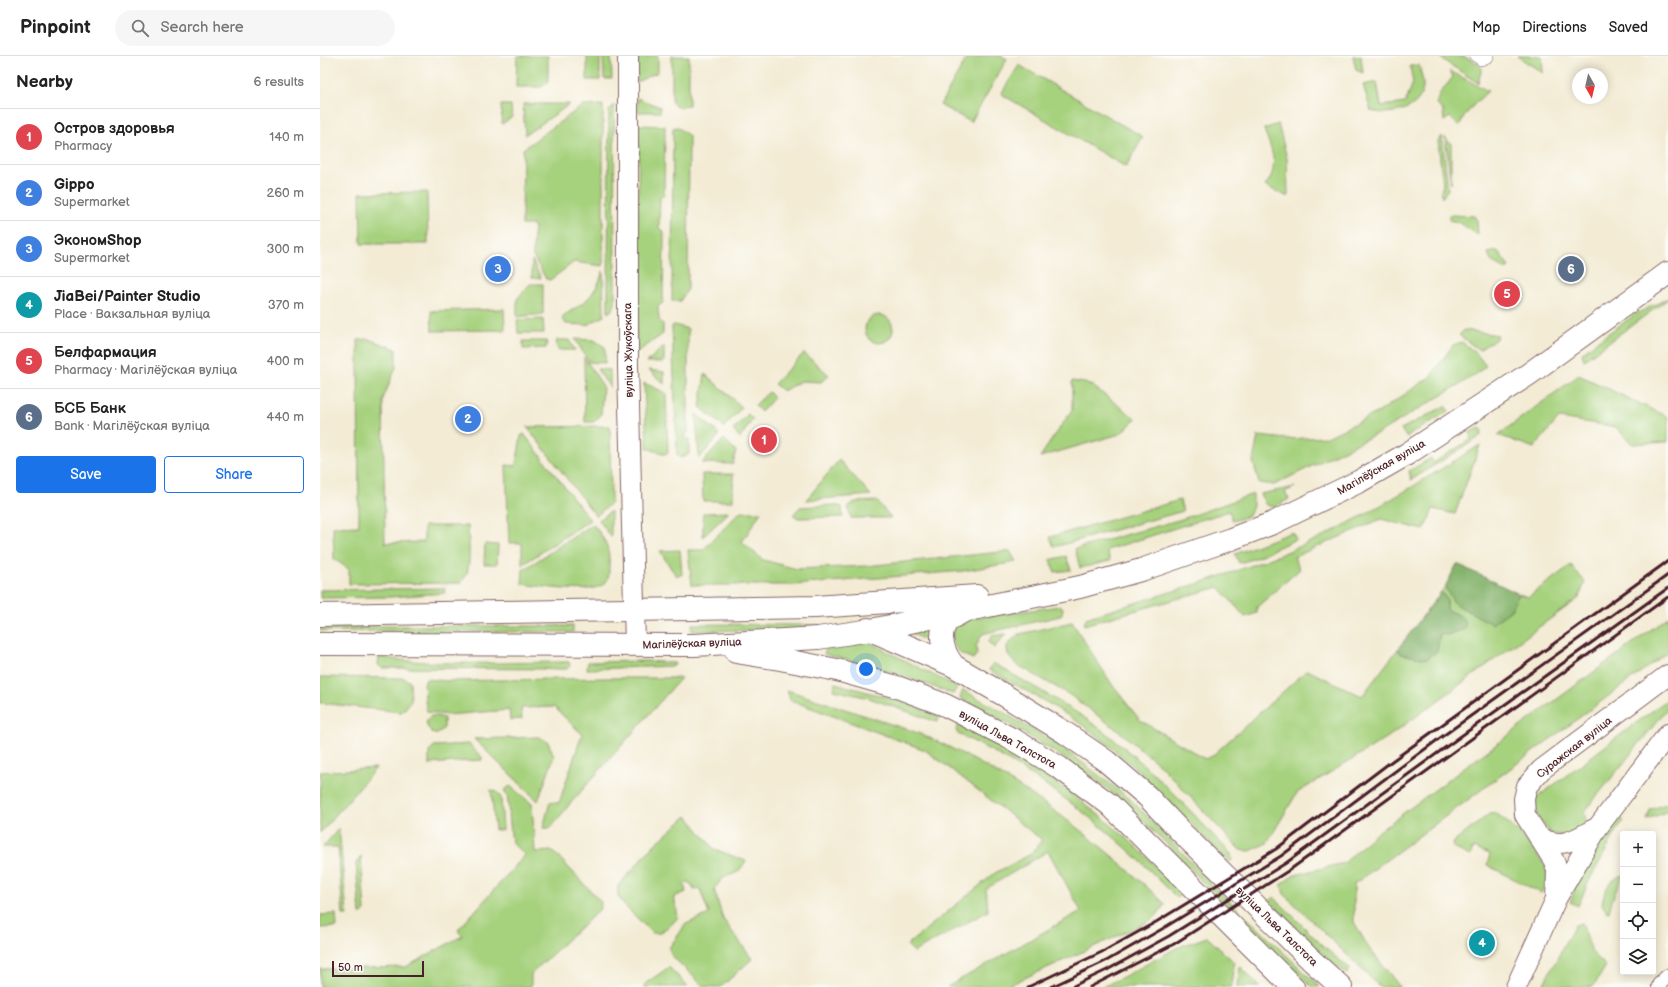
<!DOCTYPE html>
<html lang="en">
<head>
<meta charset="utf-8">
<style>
  body { margin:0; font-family:"Balsamiq Sans",sans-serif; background:#f6f6f6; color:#222 }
  .controls { position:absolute; right:12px; bottom:12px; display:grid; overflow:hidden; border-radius:4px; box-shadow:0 2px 10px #0003 }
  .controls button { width:36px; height:36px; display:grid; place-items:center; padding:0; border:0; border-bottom:1px solid #e0e0e0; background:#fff; color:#222; font:20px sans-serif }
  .compass { position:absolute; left:1252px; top:12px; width:36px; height:36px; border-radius:50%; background:#fff; box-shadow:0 2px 10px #0003; rotate:172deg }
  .scale { position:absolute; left:12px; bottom:10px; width:92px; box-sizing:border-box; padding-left:4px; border:2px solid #4a1f2b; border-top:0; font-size:11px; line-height:14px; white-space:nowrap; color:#4a1f2b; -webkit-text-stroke:3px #fdfcf7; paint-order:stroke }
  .you { position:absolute; left:546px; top:613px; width:14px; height:14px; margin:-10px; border:3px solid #fff; border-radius:50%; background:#1a73e8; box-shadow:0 0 0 6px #1a73e833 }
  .badge { display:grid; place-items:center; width:26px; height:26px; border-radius:50%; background:#1a73e8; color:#fff; font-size:13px; font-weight:700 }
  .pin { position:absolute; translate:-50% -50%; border:2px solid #fff; box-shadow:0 1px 4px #0006 }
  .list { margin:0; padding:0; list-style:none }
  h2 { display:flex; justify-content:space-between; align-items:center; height:52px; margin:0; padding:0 16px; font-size:17px }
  h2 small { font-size:13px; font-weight:400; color:#767676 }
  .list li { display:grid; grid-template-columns:26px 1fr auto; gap:12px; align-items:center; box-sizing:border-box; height:56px; padding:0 16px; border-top:1px solid #e0e0e0 }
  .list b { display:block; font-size:15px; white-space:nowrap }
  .list p { margin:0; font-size:13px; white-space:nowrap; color:#767676 }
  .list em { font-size:13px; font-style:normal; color:#767676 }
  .actions { display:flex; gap:8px; padding:12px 16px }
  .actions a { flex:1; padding:9px 0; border:1px solid #1a73e8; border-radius:4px; text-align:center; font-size:14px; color:#1a73e8 }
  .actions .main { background:#1a73e8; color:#fff }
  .icon { flex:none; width:22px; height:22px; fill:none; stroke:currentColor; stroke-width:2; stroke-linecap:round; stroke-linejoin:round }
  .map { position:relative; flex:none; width:1348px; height:931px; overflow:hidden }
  header { display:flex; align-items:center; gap:24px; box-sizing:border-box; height:56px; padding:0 20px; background:#fff; border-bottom:1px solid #e0e0e0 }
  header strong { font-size:19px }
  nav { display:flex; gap:22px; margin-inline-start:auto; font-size:14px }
  .search { width:280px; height:36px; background:#f6f6f6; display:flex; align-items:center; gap:10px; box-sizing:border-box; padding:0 14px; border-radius:22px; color:#767676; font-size:15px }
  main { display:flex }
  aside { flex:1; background:#fff }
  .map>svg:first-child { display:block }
  .green { fill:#a6d17d; stroke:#787854 }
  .forest { fill:#84b36c; stroke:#67694c }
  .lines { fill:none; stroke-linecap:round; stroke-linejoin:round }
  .pedestrian-casing { stroke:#856666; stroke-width:12 }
  .minor-casing { stroke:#856666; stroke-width:16 }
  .secondary-casing { stroke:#856666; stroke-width:22 }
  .primary-casing { stroke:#856666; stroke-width:24 }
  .pedestrian { stroke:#fff; stroke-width:11 }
  .minor { stroke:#fff; stroke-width:14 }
  .secondary { stroke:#fff; stroke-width:20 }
  .primary { stroke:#fff; stroke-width:22 }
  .rail { stroke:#4a1f2b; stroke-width:3 }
  .labels { text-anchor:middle; stroke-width:3; stroke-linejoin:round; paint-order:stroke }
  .street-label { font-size:11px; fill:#4a1f2b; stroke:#fdfcf7 }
</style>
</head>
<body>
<header>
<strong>Pinpoint</strong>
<div class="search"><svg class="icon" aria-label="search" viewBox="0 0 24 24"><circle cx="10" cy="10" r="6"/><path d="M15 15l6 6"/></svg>Search here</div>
<nav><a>Map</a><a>Directions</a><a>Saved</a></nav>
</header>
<main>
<aside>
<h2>Nearby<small>6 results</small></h2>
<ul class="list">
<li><span class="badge" style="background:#e0444e">1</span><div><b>Остров здоровья</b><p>Pharmacy</p></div><em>140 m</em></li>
<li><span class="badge" style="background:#3f7fe0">2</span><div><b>Gippo</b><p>Supermarket</p></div><em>260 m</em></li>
<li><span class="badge" style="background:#3f7fe0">3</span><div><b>ЭкономShop</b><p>Supermarket</p></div><em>300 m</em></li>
<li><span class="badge" style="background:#0f9aa8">4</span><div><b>JiaBei/Painter Studio</b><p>Place · Вакзальная вуліца</p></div><em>370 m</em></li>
<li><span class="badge" style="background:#e0444e">5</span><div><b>Белфармация</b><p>Pharmacy · Магілёўская вуліца</p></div><em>400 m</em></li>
<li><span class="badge" style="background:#5c6f8a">6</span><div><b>БСБ Банк</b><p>Bank · Магілёўская вуліца</p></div><em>440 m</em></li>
</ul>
<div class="actions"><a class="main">Save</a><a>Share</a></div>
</aside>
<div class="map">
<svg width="1348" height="931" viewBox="0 0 1348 931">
  <rect width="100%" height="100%" fill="#fdfcf7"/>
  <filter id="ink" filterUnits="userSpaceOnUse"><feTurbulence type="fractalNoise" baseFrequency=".025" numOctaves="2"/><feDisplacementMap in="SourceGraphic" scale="8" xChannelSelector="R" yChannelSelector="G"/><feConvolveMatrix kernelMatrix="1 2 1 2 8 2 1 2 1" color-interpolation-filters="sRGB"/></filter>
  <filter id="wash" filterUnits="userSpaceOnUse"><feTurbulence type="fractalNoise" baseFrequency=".012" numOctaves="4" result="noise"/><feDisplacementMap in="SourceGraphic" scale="16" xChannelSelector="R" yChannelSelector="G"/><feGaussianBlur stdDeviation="0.9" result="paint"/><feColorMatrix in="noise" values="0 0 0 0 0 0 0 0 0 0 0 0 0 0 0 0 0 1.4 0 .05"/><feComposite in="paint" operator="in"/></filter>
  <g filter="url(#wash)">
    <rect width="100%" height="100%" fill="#f3ebd4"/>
    <!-- green -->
    <path class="green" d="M197,0H228V27L221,31H196Z
      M267,0H280V24H267Z
      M283,0H291L292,23H284Z
      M318,0H338V16L317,26Z
      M352,0H369V49L360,52L352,47Z
      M648,0H682L687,3L651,66L620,49Z
      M1033,0H1041L1043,17L1036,14Z
      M1121,0C1139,0 1152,0 1162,12L1158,27L1123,4Z
      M1197,0H1222L1223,17Z
      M699,9L823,81L806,111L681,38Z
      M1099,9C1101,16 1103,24 1103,31C1101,55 1069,60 1051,55L1043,29L1057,26L1061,50L1085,47L1093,27L1090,10Z
      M1130,15L1168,35C1156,46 1146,56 1139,70L1130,61L1124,65L1123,54L1116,48L1120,37L1133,21Z
      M317,42L340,51V56H318Z
      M203,48H250L205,79Z
      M181,49H191L192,61L182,68Z
      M283,49V210L254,206L230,224L226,223L213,200L214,169H202L203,93L262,50Z
      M294,49L295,248L292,254L288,257L289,55Z
      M958,68L967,102L968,141L945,130C961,110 951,94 944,73Z
      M319,69L345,70L344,138L340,142L339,172L344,176L343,247L338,250L339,264L343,268V278L316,297Z
      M357,71L369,80L368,233L360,245H352L353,72Z
      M1122,80L1128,133L1122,142L1121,135L1123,129L1118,85Z
      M1125,81L1131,88V128Z
      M107,136L108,188H41L40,137Z
      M1129,159L1154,160L1157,164L1158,179L1140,167L1129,164Z
      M1178,195L1189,211L1185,213L1171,205L1168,197Z
      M212,204L221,222H212Z
      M283,215L284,260L267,269L246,268L242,263L243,260C266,245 274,242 283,215Z
      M210,228H223V258L197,261V243Z
      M1348,242V243L1264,304L1262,297L1268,292L1314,259Z
      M184,253L185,274L112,275L111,255Z
      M545 273a14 14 0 1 1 28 0a14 14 0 1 1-28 0Z
      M223,263L224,277H198L197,264Z
      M355,269L368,273V376H366V383L369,384V398L360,402L357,399L352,270Z
      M1144,274L1178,279L1176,283L1159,294L1139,279Z
      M48,283L76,293V311L63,343L65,487L104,486V470H148C148,486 154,517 140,527L29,528V513L14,503L13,471L39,470L38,284Z
      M255,283L274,284L285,291V307L269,306Z
      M237,284H249L255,294H240L237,292L236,289Z
      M203,285H226L227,288L226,292L203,293Z
      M1142,286L1156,297L1166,310L1155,319L1062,375L954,429L939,427L933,405L938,380L967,383L1007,381L1059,356L1110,321L1133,289Z
      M344,290V306H327Z
      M484,297L509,319L501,326L481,325L463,335L454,328Z
      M264,301L283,330L281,359L274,366H265Z
      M277,313L290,314V332Z
      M329,314L344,316V328Z
      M385,318L422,351L404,371L380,351Z
      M1259,319L1348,361V386L1312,388L1296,371L1239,362L1214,392L1178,379Z
      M752,325L770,328L816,363L800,378L720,401L752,354Z
      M324,327L346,337L348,397L343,398L327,392Z
      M449,336L454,342L441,356L435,349Z
      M1125,350L1129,355L1086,381L1081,373Z
      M376,358L398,377V381L379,402Z
      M428,358L433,363L420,382L413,374Z
      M290,370L291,447L276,460L207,371Z
      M1160,372L1162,375L1161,379L1158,382L1091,424L1089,415L1111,402L1113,407L1151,383L1150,376Z
      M204,378L270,464L202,509V487H189L186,409L196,410L201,380Z
      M404,383L416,395L413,408L382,407Z
      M1160,389L1135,458L1113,453L1104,474L1061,463L974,501L980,513L937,551V557L925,561L899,531L764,569L766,562C845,537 927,516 1003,480C1057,454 1108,421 1160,389Z
      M519,404L551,439L486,444Z
      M382,418H413V445H383Z
      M975,431L965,436L969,443L954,451L946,449L940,438Z
      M933,438V450L929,460L913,465L909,455L787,494L790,505L760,512L755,493L862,463Z
      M860,444L863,455L734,491L730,481Z
      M557,445L571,462H531L528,451L535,446Z
      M514,449L522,451L523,461L478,462L473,459L480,451Z
      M291,455V481L279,464Z
      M409,456L383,481V457Z
      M420,456H441L422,486L443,504L477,513L546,510L690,495L696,506L643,515L474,529H372L368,494H383Z
      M273,468C286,485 290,490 289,513C289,518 289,523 285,527C273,540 219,530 202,528L203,514Z
      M972,476L976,483L933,503L919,507L915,498Z
      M165,488L178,489L177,508H164Z
      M360,494L362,519L357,520L352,514L340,495Z
      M746,500L751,514L735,516L730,504Z
      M1251,509L1265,526L1259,542L1068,681L977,737L947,787L930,795L920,794L841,710L800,676L750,639L696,608C689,602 687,599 687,590L694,582L700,578L752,566L793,630L820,664L885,703L892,700L987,614L1042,640L1078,593L1081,598L1107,603L1116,595L1127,554V544L1121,536L1125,531L1135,548L1191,554L1199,538L1208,541Z
      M125,532V537L70,541L0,542V534Z
      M739,550L743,552L742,558L736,561L662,578L656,590L657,598L653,603L641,598L632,587L634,571L648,563Z
      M1348,561V596L1034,828V866L1048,891L1080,931H1060L964,838L961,828L974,819L1024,807L1054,779Z
      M372,568L498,569L504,571L498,573L372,575Z
      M612,569L609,576L611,587L593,578L588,573Z
      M0,570H253V576L0,575Z
      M686,578L674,592L668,586L672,580Z
      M547,585L637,631L633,638C590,622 548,608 504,598L508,589Z
      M59,601C119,611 187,606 249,606L250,610L247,613L62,612L58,609Z
      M326,605L355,607L354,610L267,613L268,606Z
      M673,607C702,624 733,641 762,660C818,697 865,749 911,798L912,804L909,806C860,758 815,705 758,666C730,647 699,631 669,614Z
      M0,621L84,622L90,626L91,645L83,655L81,656L0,647Z
      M285,622H361L249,749L231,772H223L230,746L239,747L262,678L234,651L201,652L202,663L190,664L189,654L127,659L108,656L106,653L104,628L106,623L129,625Z
      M515,627L583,646L620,661L617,666L549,642L514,634Z
      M467,634L598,677C691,716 773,779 845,848L837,859L826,867L685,931H627L761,855L728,795L666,833L668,855L594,896L587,889L675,817L711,798L722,784L636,717L605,694L470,644Z
      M643,634L688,659L738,689L776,717L809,742L858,792L890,827L1000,931H992L887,831L856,797L805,747L773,721L733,695L684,665L640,642Z
      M1348,643V652L1264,756L1267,769L1256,780L1231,778L1216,759L1215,743Z
      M110,660H117L124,662V672L118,678H114L108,672L106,666Z
      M638,669C700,699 760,741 811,786C829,802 845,821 862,838L857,842C840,825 823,807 805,791C756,748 697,705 638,678L636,674Z
      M219,681L228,686L234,700L218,745L154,683Z
      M149,688L162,701V704L109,708V696L114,690Z
      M56,712L0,777V716Z
      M190,730L212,748L215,796L233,795L281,846L280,853L211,918V931H0V913L86,911L142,880L138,874L205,799L192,787L187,738L184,735Z
      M171,734L176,735L181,742L183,774H175Z
      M1348,747V755L1327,764L1330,754Z
      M1176,757L1199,776L1228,813V823L1221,837L1167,809L1170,798L1153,792L1150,800L1134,792L1133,787L1169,758Z
      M1297,759L1303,764L1270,823L1258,850L1250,846L1259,823Z
      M367,760L394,793L426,805L418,816L403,822L394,833L403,863L432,903L401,931H384L351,899L349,892L366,868L389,858L380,833L374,834L372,829L368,826L364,828L366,836L354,841L358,861L352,868L340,877H332L303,848L298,840V830L334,789Z
      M19,772L27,859H23L18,791H3Z
      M41,800L45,855L42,858H40L36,807Z
      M1303,819L1292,844L1289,856L1286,855L1282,848C1284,835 1289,823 1303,819Z
      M954,841L1004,891L1030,913L1027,918L1013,908L950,845Z
      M16,858L17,871L0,872V859Z
      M1262,867L1272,896L1286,910L1273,931H1222L1255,869Z
      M887,881L914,906L911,931H782L805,920L856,892Z
      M920,910L940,931H917Z
      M349,911L368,931H323L326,927Z"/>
    <!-- forest -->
    <path class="forest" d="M1137,508L1199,538L1191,554L1172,568L1135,548L1125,531Z
      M1121,536L1127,544V554L1139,559L1146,566L1145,573L1127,579L1120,578L1117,595L1107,603L1081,598L1078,593Z"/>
  </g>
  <g filter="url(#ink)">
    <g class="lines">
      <defs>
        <path id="pedestrian" d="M1155,0L1161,4L1168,1"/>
        <path id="minor" d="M1339,931L1340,927L1348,920"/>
        <path id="secondary" d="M308,0V310L315,589
          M1221,782C1243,794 1257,782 1278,771
          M1236,843L1237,814L1234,805L1205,759L1204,743L1207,730L1221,714L1348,619
          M1196,931L1236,843L1278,771L1348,678"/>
        <path id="primary" d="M0,559L495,551L657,540
          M548,573L634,610L684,639L744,676L786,705L827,740L863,778L990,903L1021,931
          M0,588L374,589L498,582L551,574L760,531L821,514L911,483L953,467L1040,425L1087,398L1209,318L1348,217
          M416,596L460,603L517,614L577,631L625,649L694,684L740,712L789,748L973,931
          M634,610C624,598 615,576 630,563C634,560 640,558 644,555"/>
      </defs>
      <!-- pedestrian casing -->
      <use href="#pedestrian" class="pedestrian-casing"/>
      <!-- minor casing -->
      <use href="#minor" class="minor-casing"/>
      <!-- secondary casing -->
      <use href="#secondary" class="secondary-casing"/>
      <!-- primary casing -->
      <use href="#primary" class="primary-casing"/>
      <!-- pedestrian -->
      <use href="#pedestrian" class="pedestrian"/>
      <!-- minor -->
      <use href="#minor" class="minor"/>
      <!-- secondary -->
      <use href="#secondary" class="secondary"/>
      <!-- primary -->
      <use href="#primary" class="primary"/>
      <!-- rail -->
      <path class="rail" d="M708,931L784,895L836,866L956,793L1072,705L1348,505
        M731,931L788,904L842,873L961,800L1120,682L1348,519
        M751,931L787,914L849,880L966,807L1148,675L1348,532
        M770,931L854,888L971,813L1348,541"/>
    </g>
  </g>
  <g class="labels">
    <!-- street labels -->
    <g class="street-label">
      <text transform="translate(308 294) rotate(-91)" y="4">вуліца Жукоўскага</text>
      <text transform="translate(1061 411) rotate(-30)" y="4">Магілёўская вуліца</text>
      <text transform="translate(372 587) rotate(-2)" y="4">Магілёўская вуліца</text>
      <text transform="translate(688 683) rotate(29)" y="4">вуліца Льва Талстога</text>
      <text transform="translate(1254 691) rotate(-38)" y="4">Суражская вуліца</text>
      <text transform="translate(957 870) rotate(44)" y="4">вуліца Льва Талстога</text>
    </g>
  </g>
</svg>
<div class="controls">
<button>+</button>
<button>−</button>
<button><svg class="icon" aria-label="locate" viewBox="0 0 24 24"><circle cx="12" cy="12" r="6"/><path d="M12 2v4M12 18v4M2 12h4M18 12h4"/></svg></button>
<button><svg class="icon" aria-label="layers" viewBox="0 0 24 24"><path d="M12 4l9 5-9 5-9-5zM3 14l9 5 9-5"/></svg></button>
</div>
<svg class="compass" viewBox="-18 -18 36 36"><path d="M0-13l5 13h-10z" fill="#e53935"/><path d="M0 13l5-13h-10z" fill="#767676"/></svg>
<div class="scale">50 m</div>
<div class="you"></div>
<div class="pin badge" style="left:444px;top:384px;background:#e0444e">1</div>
<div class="pin badge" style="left:148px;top:363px;background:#3f7fe0">2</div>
<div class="pin badge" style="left:178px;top:213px;background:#3f7fe0">3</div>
<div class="pin badge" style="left:1162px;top:887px;background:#0f9aa8">4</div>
<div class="pin badge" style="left:1187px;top:238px;background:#e0444e">5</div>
<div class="pin badge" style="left:1251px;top:213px;background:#5c6f8a">6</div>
</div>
</main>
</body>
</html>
